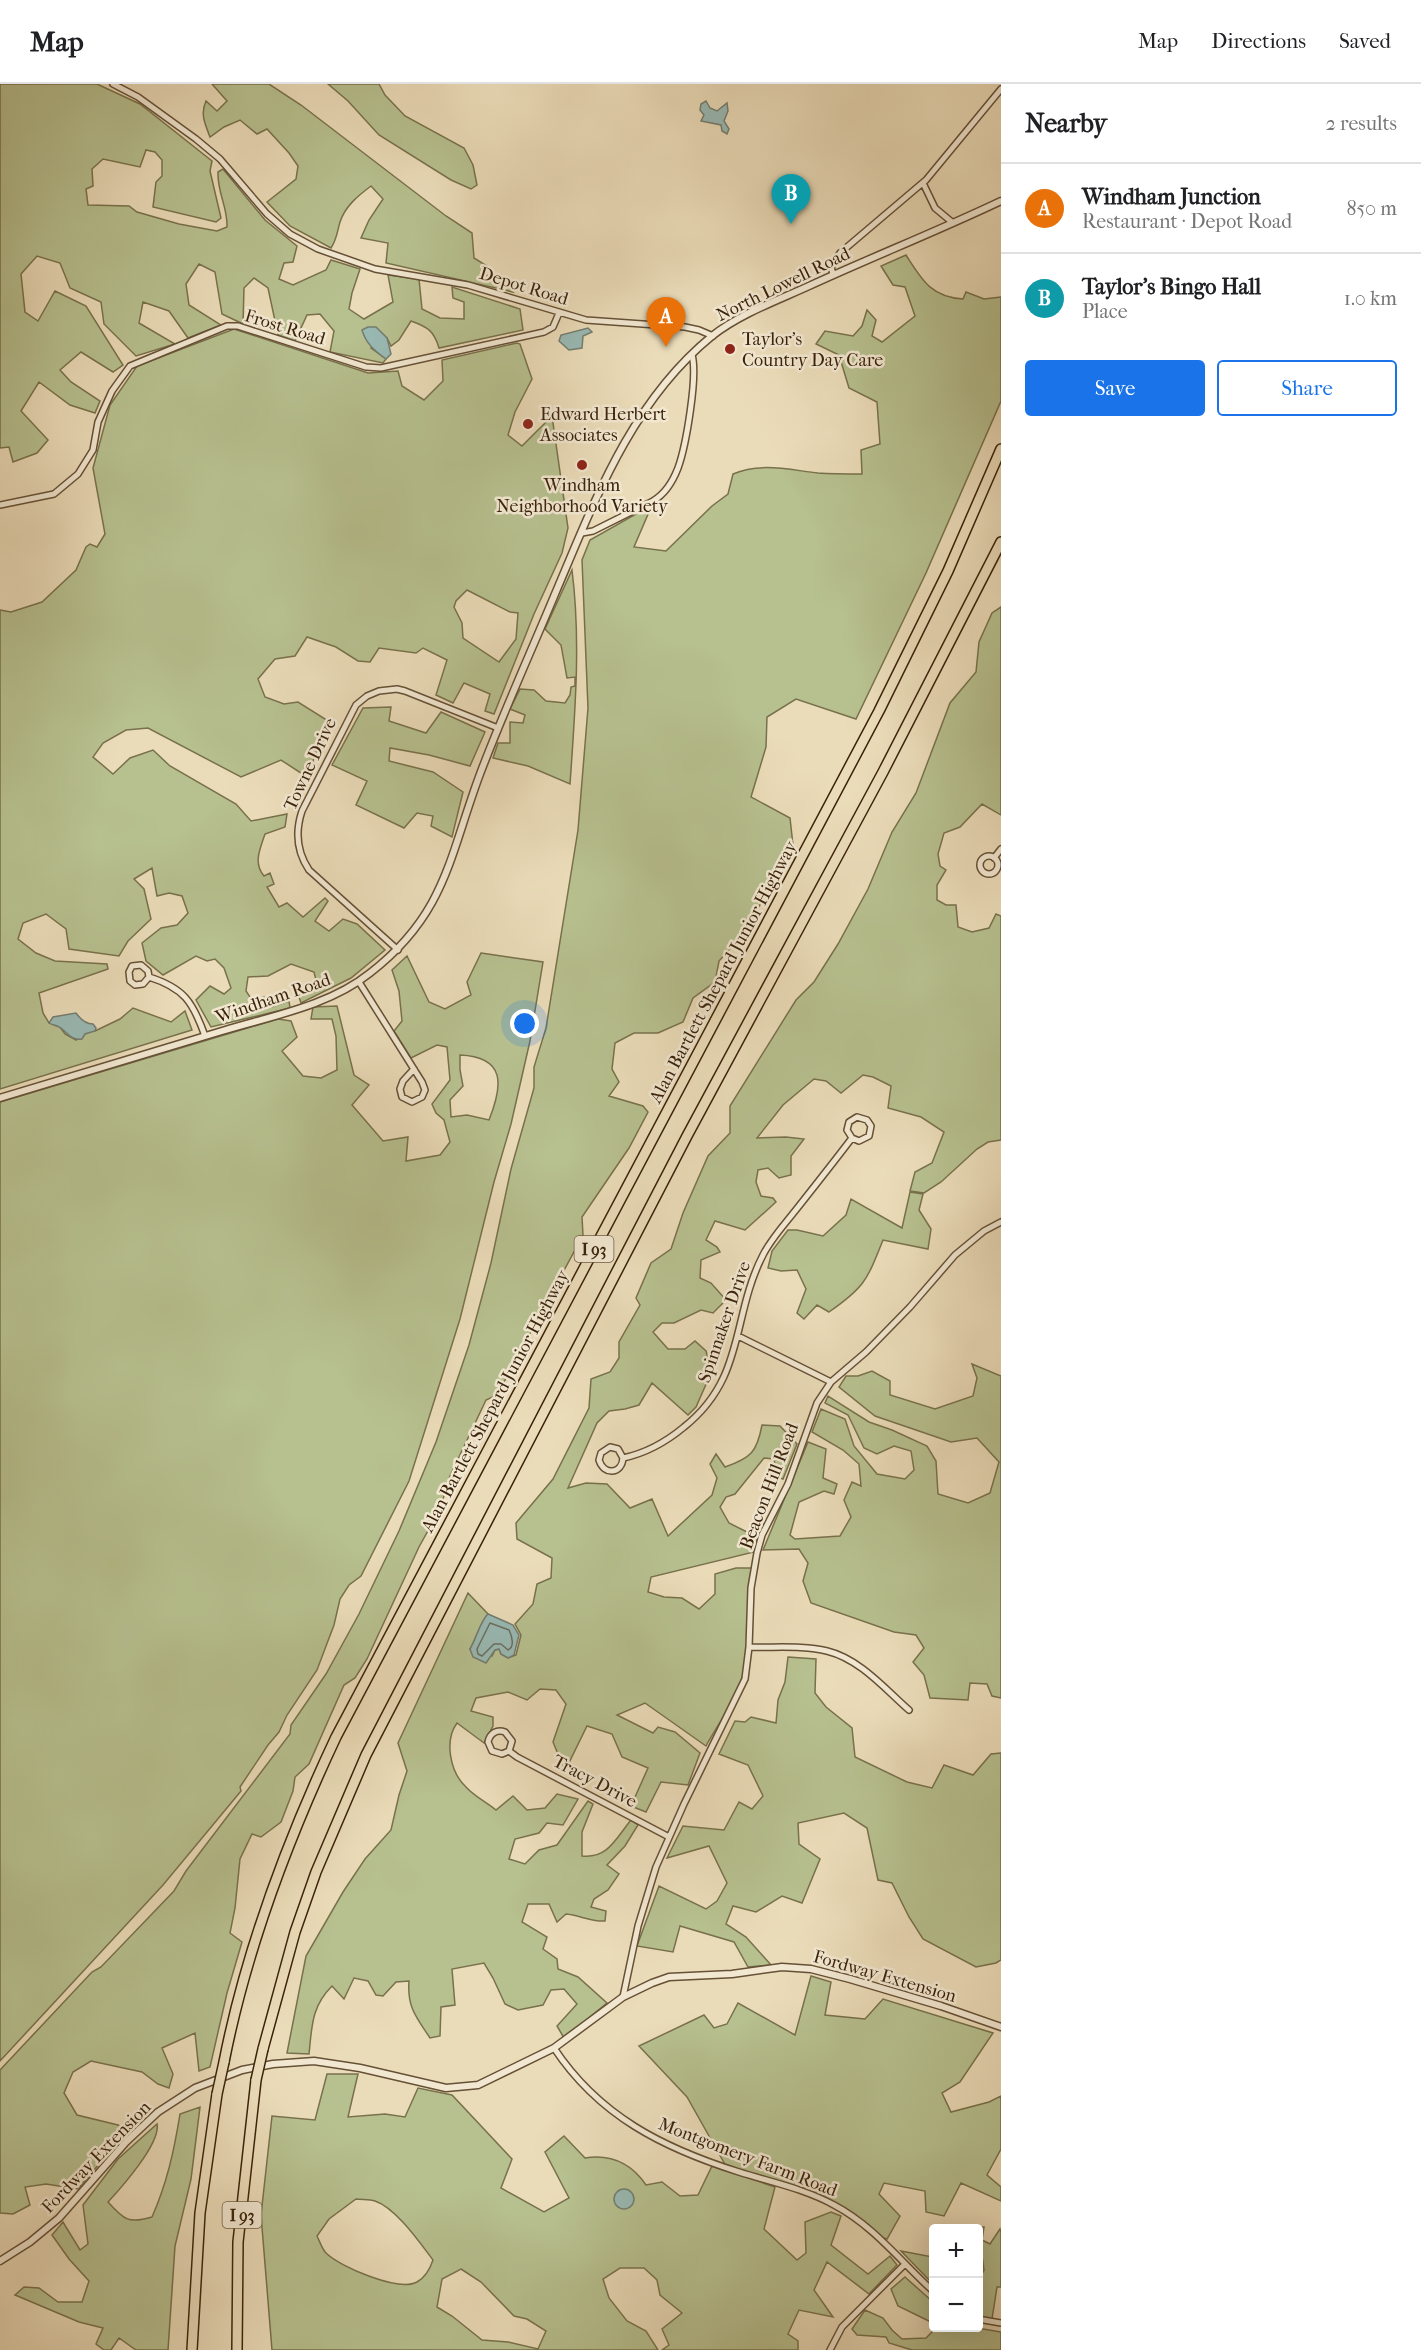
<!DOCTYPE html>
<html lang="en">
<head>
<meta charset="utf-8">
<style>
  body { margin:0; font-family:"IM FELL French Canon",serif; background:#f6f6f6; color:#202124 }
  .controls { position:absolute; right:18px; bottom:18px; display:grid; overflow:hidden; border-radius:6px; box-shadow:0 6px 24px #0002 }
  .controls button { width:54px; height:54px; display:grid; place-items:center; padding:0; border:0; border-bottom:2px solid #e0e0e0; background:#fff; color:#202124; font:30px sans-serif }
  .you { position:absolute; left:525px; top:940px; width:21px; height:21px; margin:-15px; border:4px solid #fff; border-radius:50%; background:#1a73e8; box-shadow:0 0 0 9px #1a73e833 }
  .badge { display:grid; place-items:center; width:39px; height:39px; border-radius:50%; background:#1a73e8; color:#fff; font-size:20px; font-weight:700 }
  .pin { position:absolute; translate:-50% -50px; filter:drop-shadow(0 2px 3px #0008) }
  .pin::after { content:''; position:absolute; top:32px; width:21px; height:18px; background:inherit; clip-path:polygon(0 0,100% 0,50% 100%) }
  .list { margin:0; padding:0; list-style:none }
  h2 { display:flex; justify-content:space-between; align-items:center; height:78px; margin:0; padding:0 24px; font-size:26px }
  h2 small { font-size:20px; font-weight:400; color:#757577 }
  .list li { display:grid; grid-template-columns:39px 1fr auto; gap:18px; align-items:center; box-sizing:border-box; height:90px; padding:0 24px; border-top:2px solid #e0e0e0 }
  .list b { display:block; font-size:22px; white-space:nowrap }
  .list p { margin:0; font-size:20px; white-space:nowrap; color:#757577 }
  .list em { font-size:20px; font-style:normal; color:#757577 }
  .actions { display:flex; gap:12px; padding:18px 24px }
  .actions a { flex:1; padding:14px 0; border:2px solid #1a73e8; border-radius:6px; text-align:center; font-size:21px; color:#1a73e8 }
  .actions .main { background:#1a73e8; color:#fff }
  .map { position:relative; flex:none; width:1001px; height:2266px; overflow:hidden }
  header { display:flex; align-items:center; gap:36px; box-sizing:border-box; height:84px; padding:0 30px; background:#fff; border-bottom:2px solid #e0e0e0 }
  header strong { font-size:28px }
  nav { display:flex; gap:33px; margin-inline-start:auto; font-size:21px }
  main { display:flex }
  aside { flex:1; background:#fff }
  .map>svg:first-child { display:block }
  .green { fill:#b7c08f; stroke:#78714c; stroke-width:1.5; fill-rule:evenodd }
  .water { fill:#99bab5; stroke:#737d71; stroke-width:1.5 }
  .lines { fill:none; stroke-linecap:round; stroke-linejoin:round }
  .shore { stroke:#6a6e60; stroke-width:1.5 }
  .minor-casing { stroke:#665036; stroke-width:8 }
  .tertiary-casing { stroke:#665036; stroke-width:9 }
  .motorway-casing { stroke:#3a220a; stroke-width:12 }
  .minor { stroke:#f2e8d2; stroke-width:5 }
  .tertiary { stroke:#f2e8d2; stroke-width:6 }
  .motorway { stroke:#ebdcb9; stroke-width:9 }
  .motorway-bridge-casing { stroke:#3a220a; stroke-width:12; stroke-linecap:butt }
  .motorway-bridge { stroke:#ebdcb9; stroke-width:9 }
  .poi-dot { fill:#8f2418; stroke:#f2e8d2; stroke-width:2 }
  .labels { text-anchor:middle; stroke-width:5; stroke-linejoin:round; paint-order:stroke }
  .shield { fill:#f2e8d2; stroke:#715d46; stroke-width:1.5 }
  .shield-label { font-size:16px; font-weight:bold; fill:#3a220a }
  .street-label { font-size:18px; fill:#3a220a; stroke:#f2e8d2 }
  .poi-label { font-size:18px; fill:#3a220a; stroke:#f2e8d2; text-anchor:start }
</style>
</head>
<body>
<header>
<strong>Map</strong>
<nav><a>Map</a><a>Directions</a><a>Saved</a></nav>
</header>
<main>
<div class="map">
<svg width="1001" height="2266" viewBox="0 0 1001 2266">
  <rect width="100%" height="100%" fill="#ebdcb9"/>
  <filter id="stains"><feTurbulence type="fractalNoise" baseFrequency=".00333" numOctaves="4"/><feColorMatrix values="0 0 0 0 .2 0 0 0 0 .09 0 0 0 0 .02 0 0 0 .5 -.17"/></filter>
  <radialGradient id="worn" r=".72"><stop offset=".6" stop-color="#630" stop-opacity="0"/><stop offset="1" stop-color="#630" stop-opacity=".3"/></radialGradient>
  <!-- green -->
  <path class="green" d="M0,0H97L140,20L212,77L210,87L221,134L216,138L153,123L156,98L162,92V76L155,68L146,66L140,83L103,75L92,85L93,102L86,105L88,121L129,122L137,128L179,140L217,147L227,143C228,124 217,108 218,88L223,85L265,136L297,162L293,178L284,179L279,195L293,201L326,186L331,176L360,185L352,209L349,225L364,235L393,218L388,191L419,195L422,225L440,234L464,235V218L453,214L452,203L520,225L523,246L439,264C434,247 428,243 411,237L399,256L391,262L387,254L371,264L386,275L383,279L330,268L334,247L320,230L307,231L295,257L278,251L268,204L254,194L244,204L243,240L222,230L215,188L199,180L186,200L189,221L221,241L188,254L169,227L143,218L139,239L175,260L136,272L104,240L101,218L70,204L60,179L37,172L21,190L25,228L38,237L55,207L86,222L123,281L113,288L81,268L60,286L71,298L100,317L95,329L70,321L39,298L21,327L48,356L37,369L13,378L9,363L0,364Z
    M212,0H269L301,21L446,132L472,149L474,174L487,182L484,190L496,196L501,191L513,208L386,179L388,159L361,154L369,136L383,115L371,102C359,111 345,122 340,138C337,148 337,155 331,164L290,142L267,118L296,95L298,82L289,69L267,45L257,50L240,36L224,43L210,53C205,40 200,30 206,17L217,27L227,17Z
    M328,0H379L385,11L405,32L464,64L473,81L477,101L471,105L451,96L379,51L348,17Z
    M906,171C922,196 931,213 963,215L966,208L984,215L1001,213V317L926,489L856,635L796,615L767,633L766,663L751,713L790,734L793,761L745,848L719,877L715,898L693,914L683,938L658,949H634L615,959L612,985L619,998L609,1012L643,1022L648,1028L629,1064L582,1133L583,1151L497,1311L486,1316L450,1392L440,1425L419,1463L367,1575L355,1594L344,1601L309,1680L295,1693L293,1707L281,1738L261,1753L252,1750L240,1775L235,1824L230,1849L242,1858L227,1909L210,1983L199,1987L195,1949L162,1964L173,1990L169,2004L158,2000L142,1988L91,1977L73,1988L64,2009L77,2031L118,2041L128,2046L78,2105L46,2100L25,2103L30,2121L13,2130L0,2129V1986L92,1888L101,1883L174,1807L186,1787L290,1650L291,1641L326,1590L359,1530L399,1447L436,1358L469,1261L491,1179L511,1085L534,1004V983L546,944L578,746L588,624L582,476L590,456L652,421L634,463L666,467L712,422L728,410L733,390C760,378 790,386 818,389C832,390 847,390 862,390L861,366L880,360L877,318L849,304L839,271L816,260L825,247L853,252L862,242L867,226L876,236L872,252L882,258L915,232L905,203L893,201L881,182Z
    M234,245L368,289L398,287L402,302L424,316L443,297L442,276L517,259L520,260L532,295L515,328L508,351L522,362L552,332L568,444L562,469L534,530L494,630L485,627L490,610L464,599L453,619L436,611L447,576L423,564L416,569L379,564L370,578L358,577L336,563L307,553L295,572L275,575L258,595L265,613L284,620L298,618L333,640L317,666L307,693L281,676L241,693L148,644L126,646L103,659L93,673L113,690L130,674L153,666L170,682L236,720L251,737L287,730L285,743L265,750C260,765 253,779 264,792L270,789L274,800L267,803L279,823L287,819L303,833L325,814L328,817L315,837L329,847L343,835L357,840L385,866L351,894L301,919L299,913L316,896L314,888L291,880L268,892L248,893L246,907L252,916L264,913L271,923L289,917L290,924L211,943L196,916L210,902L224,910L231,904L224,884L215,875L207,877L196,872L163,891L146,877L142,859L161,844L177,841L188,829L182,812L169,809L157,812L152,784L134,795L144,805L151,835L128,857L119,872L69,865L66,845L46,830L23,839L18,855L36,869L55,877L107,880L108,885L39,909L43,929L49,939L60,943L65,950L76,956L89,947H95L120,935L133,924L171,938L185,927L192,946L0,1005V526L11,528L42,518L76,486L86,463L90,460L97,463L105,450L93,384L110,321L137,282ZM467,506L510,528L518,529L516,555L499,578L463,554L462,539L454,523L456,517Z
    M572,486C581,557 575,628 570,700L528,682L493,674L498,659H510V638L523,639L525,631L510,625L520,605L534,606L546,617L565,619L570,611L571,603L575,602V593L567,594L561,561L545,545Z
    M1001,523V731L982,720L960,743L944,749L938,770L940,782L946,786L937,801V816L946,821H956L958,843L972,848L989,844L996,830L1001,832V1056L988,1058L977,1065L941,1098L924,1109L910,1107L915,1088L932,1079L944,1048L921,1033L888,1024L891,1002L873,993L863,991L841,1009L826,997L814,995L783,1021L757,1054L786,1053L804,1055L791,1072V1091L779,1094L768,1084L758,1086L756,1098L761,1112L773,1114L776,1118L745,1146L715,1137L706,1156L717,1163L720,1168L701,1176L700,1194L711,1199L726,1216L713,1229L701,1226L674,1239H662L653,1248L668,1265H685L695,1257L706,1267L710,1282L698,1292L707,1298L696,1323L688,1331L652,1299L639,1321L625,1325L609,1327L597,1339L568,1404L586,1399L607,1400L630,1424L652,1415L668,1452L712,1411L717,1394L710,1380L716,1370L725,1383C751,1374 757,1368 762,1341L780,1342L797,1360L783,1395L777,1393L774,1375L764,1374L735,1410L726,1413L720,1423L729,1439L757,1453L754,1468L651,1493L648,1508L664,1513L682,1514L699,1525L715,1510V1490L736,1484H753C745,1521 753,1563 740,1600C735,1617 715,1645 706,1662L645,1619L617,1631L653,1649L658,1643L675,1648L700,1669L688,1701L661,1698L646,1728L631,1722L648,1684L622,1673L612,1650L587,1642L565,1687L553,1658L566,1620L556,1606L540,1605L527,1616L508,1608L476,1614L471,1627L493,1633V1642L484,1659L457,1639C444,1657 450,1688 466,1703C474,1712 486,1718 496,1726L513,1712L527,1726L545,1724L557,1710L578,1715L563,1741L547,1739L539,1749L515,1755L509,1775L525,1780L539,1766L557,1761L588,1717L593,1720L582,1748V1772C608,1775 616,1754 631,1736L638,1741L625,1762L607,1781L619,1790L608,1806L594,1815L591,1823L606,1827L605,1837C591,1838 579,1831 566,1830L557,1838L549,1820H528L522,1838L547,1853L543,1865L557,1875L558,1885L578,1893L607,1919L564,1954L557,1942L577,1920L564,1905L551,1906L543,1921L518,1926L505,1920L493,1894L484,1879L452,1885L455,1921L441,1923L440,1952L430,1954C416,1933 407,1923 409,1897L396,1898L383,1912L376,1911L368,1897L354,1894L344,1915L332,1902C311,1923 312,1943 309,1970L287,1969L306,1872L343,1808L365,1775L391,1746L399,1711L407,1687L398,1659L468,1509L488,1530C481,1536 476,1555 470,1565L492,1572L495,1566L499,1565L501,1570L508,1574L516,1571L521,1551L515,1540L533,1520L537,1500L551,1494L552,1474L517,1455L516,1439L553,1395L589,1324L591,1295L610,1288L619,1274V1258L640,1221L636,1214L651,1179L671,1165L683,1129L708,1072L730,1049V1022L796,916L814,898L838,860L868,805L892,748L916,709L950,619L976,588L979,558L992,529Z
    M391,623L389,637L426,649L441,628L485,648L470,682L429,671L390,664L389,677L433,688L463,708L452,753L431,742L433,732L417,729L404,744L356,721L367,697L332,681L363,624Z
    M481,869L543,878L530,957L511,1040L494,1098L460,1235L409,1397L361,1492L349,1501L340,1515L334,1541L317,1586L287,1631L279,1648L268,1661L240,1703L241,1707L163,1801L0,1977V1018L278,935L291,937L297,953L282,967L303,992L321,994L337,986L336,952L332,935H311L313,923L337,922L354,991L369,1001L352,1021L383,1057L408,1053L406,1077L440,1071L450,1058L444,1036L436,1029L432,1020L450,996L447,963L437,961L411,974L394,947L402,937L399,907L392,886L407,872L429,918L445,925L471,911L467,898ZM460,971C506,973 503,1001 489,1036L467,1031L451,1033L450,1016L463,1002L460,986Z
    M910,1108L923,1110L919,1126L931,1145L928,1165L883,1156C867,1196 865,1203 829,1228L817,1221L804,1235L797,1229L806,1205L797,1186L781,1187L768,1184L772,1167L788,1146H797L823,1152L846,1131L851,1115L902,1144Z
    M972,1280L1001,1292V1614L992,1612L987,1600L970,1599L968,1616L930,1614L924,1591L913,1578L924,1564L916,1551L894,1548L811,1519L803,1497L808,1479L799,1465L763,1466L808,1358L826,1365L823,1394L837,1400L834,1410L824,1407L799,1418L790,1451L795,1455L840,1452L851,1433L844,1416L852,1398L861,1402L859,1380L843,1366L812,1348L821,1325L845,1335L854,1362L877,1390L905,1395L914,1386L911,1367L894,1362L877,1370L864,1364L848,1331L825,1319L828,1312L869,1338L892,1346L927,1362L936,1377L938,1410L968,1419L990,1409L999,1378L977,1354L951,1358L875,1332L839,1303L846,1292H858L872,1287L890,1297V1311L935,1325L973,1312L977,1294Z
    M788,1573L816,1575L815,1609L826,1623L852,1644L855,1673L907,1698L932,1704L944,1681L973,1691L991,1670L1001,1669V1876L996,1879L976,1883L923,1855L909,1833L892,1799L878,1796L867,1744L844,1729L798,1739L799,1760L820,1775L802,1819L782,1812L756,1828L733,1822L726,1840L746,1853L771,1881L748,1883L734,1858L680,1842L673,1868L637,1862L659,1802L706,1825L717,1817L727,1799L709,1762L667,1774L683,1742L724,1746L739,1718L752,1725L763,1712L748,1681L719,1670L735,1637L745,1638L751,1633L776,1639L778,1616L785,1598Z
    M811,1892L831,1898L825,1931L865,1935L883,1915L993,1949L960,1998L942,2009L951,2028L989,2018L1001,2012V2065L987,2091L1001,2103V2117L961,2099L944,2132L926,2128L925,2107L884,2099L879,2110L900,2132L887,2155L880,2153L834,2120L727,2084L687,2013L639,1962L704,1931L714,1944L727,1940L738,1919L795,1951Z
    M327,1990H358L348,2033L385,2030L405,2033L418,2004L452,2011L512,2075L501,2104L544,2128L569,2114L545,2068L564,2052L585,2074C611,2070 631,2079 646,2101L662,2098L680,2112L698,2111L712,2082L775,2103L764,2145L797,2176L806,2169L805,2138L831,2128L841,2132L831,2161L868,2190L890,2172L897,2181L869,2210L827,2178L814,2206L833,2233L799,2226L788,2250L798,2257V2266H662L669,2261L662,2245L682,2229L660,2211L657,2196L644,2184H620L603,2195L609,2214L627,2237L646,2247L658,2266H272L261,2131L272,2032L315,2036ZM356,2115C362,2116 369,2115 375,2117C396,2124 420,2159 433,2176C430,2185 426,2193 417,2198C399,2208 340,2183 326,2169C322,2165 320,2158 317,2152L329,2135ZM461,2185L481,2198L514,2232L527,2235L546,2247L538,2265L508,2258L482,2256L452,2232L437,2223L442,2195Z
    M200,2023L191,2095L175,2162L168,2266H136L119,2254L111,2266H104L96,2260L103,2244L79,2238L15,2211L24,2203L39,2204L58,2218H82L89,2197L69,2175L52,2151L63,2138L80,2166L88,2160L83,2121L118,2075L157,2040C161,2059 121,2104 108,2118C124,2136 129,2140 152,2133C167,2099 174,2067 180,2030Z
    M971,2143H984L982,2156L990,2160L1000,2145L1001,2148V2203H997L992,2235L987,2237L979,2235V2196L984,2186L982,2172L979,2170L978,2144Z
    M901,2167L933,2173V2194L931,2198Z
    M905,2193L933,2218V2239L898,2222L891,2205Z
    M865,2226L883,2234L892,2246L902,2255L926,2254L936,2244H977L1001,2248V2266H912L889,2259L886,2253L857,2251L852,2245Z"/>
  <!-- water -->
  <path class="water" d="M706,17L710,24L717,27L727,19L728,27L724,37L729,45L727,50L722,47L721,41L701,37L704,31L700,26L701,20Z
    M368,243H376L387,254L391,270L386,275C375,267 366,260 362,246Z
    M588,244L592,248L583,252L582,264L569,266L559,257L561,251Z
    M76,929C81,936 86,940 93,940L96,944L95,947L85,950L82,955C70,957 67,947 59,943C56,941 52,941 49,939L53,933Z
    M488,1530L513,1541L519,1551L514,1571L508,1574L501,1570L499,1565L495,1566L486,1579L473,1573L470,1565C476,1555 481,1536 488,1530Z
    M614 2115a10 10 0 1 1 20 0a10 10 0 1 1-20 0Z"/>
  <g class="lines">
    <!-- shore -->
    <path class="shore" d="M490,1539L509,1546C512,1552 515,1563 508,1566L501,1560H494L482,1572L478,1570L477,1565Z"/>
    <defs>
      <path id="minor" d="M113,0L138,13L196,55L220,75L267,130L290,150L318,165L375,185L468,201L586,236L685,243L699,246L713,252
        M923,99L935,124L953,139
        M833,190L831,183L840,169L926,96L1001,5
        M0,421L54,410L78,390L93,366L98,338L112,307L130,282L227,242H238L366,283L381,284L544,248L553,243L559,229
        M582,449L593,447L653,417C665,410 673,397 678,384C686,362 698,292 692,271
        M980 781a9 9 0 1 1 18 0a9 9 0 1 1-18 0Z
        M994,774L1001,765
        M398,866L309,786C297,768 295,748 302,727L356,621L367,612L379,607L397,605L405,607L498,644
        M149,893L148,887L141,881L132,882L129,888L130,897L135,901L143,900L149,893C184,904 193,918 205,952
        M359,898L422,998L425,1006L422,1013L412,1018L402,1013L400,1005L403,997L414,985
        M738,1252L831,1298
        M623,1374L618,1365L610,1363L601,1369L599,1376C604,1392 622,1390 623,1374C647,1369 666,1358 684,1343C746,1294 731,1233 763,1171C771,1155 784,1141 795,1127C814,1103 833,1079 852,1054L859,1057L869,1052L871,1042L867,1036L857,1033L849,1038L847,1046L852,1054
        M749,1563C774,1564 803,1561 827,1567C860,1575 885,1605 909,1626
        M509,1667L502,1670L492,1667L488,1658C490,1649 497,1645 505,1648L512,1657L509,1667L517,1673L669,1753
        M623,1913L638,1842L656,1783L684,1720L745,1595L749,1563L751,1504L757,1469L762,1451L788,1400L817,1319L831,1298L866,1268L910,1223L955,1171L984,1147L1001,1138
        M554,1964C599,2032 663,2064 739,2088C771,2098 805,2105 834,2121C874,2142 901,2178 934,2208
        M978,2235L1001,2239
        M830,2266L842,2243L905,2180"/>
      <path id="tertiary" d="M0,1014C74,992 148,969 222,947C271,932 329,922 370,889C446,830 449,773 480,690C503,629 530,570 555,510C595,416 631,318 712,252C740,230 776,217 809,202C872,173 938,147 1001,117
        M0,2177L30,2158L59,2134L126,2058L158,2028L195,2004L242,1986L273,1980L314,1977L360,1984L446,2004L478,2001L554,1964L623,1913L652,1899L669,1893L732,1890L782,1883L811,1885L850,1895L941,1922L1001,1943"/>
      <path id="motorway" d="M263,1965L295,1848L316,1788L366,1671L687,1052L883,688L1001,458
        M224,1978C246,1866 287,1757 336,1653L879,627L948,487L1001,365
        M192,2266L200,2129L217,2010
        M237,2266L238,2158L256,1996"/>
    </defs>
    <!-- minor casing -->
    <use href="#minor" class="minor-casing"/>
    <!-- tertiary casing -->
    <use href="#tertiary" class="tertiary-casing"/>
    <!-- motorway casing -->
    <use href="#motorway" class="motorway-casing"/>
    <!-- minor -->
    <use href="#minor" class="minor"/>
    <!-- tertiary -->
    <use href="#tertiary" class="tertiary"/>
    <!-- motorway -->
    <use href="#motorway" class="motorway"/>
    <defs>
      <path id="motorway-bridge" d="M256,1996L263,1965
        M217,2010L224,1978"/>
    </defs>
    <!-- motorway-bridge casing -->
    <use href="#motorway-bridge" class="motorway-bridge-casing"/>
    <!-- motorway-bridge -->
    <use href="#motorway-bridge" class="motorway-bridge"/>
  </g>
  <!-- markers -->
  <g class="poi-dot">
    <circle cx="730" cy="265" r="6"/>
    <circle cx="528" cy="340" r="6"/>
    <circle cx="582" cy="381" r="6"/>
  </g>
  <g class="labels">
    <!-- shield labels -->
    <g class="shield">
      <rect x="574.5" y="1152" width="39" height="26" rx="4.5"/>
      <rect x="222.5" y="2118" width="39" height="26" rx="4.5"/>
    </g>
    <g class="shield-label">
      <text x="594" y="1171">I 93</text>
      <text x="242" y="2137">I 93</text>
    </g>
    <!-- street labels -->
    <g class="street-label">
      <text transform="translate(783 200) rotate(-26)" y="6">North Lowell Road</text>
      <text transform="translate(524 202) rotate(17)" y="6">Depot Road</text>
      <text transform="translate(285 243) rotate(17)" y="6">Frost Road</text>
      <text transform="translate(310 680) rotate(-65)" y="6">Towne Drive</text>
      <text transform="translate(723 888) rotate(-62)" y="6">Alan Bartlett Shepard Junior Highway</text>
      <text transform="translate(273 914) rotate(-19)" y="6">Windham Road</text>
      <text transform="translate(724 1238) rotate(-71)" y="6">Spinnaker Drive</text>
      <text transform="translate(495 1317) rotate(-62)" y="6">Alan Bartlett Shepard Junior Highway</text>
      <text transform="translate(769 1402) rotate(-69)" y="6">Beacon Hill Road</text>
      <text transform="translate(595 1697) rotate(28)" y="6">Tracy Drive</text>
      <text transform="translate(885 1892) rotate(16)" y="6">Fordway Extension</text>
      <text transform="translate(96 2073) rotate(-46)" y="6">Fordway Extension</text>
      <text transform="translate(748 2073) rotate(21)" y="6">Montgomery Farm Road</text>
    </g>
    <!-- poi labels -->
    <g class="poi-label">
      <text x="742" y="261">Taylor's<tspan x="742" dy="21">Country Day Care</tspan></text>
      <text x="540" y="336">Edward Herbert<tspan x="540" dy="21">Associates</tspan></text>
      <text x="582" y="407" text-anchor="middle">Windham<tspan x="582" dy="21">Neighborhood Variety</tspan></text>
    </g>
  </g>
  <rect width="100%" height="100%" filter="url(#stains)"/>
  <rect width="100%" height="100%" fill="url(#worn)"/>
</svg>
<div class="controls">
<button>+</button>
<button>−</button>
</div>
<div class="you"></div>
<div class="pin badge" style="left:666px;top:263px;background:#e8710a">A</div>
<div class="pin badge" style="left:791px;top:140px;background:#0f9aa8">B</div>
</div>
<aside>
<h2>Nearby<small>2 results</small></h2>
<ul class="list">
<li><span class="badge" style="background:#e8710a">A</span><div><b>Windham Junction</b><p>Restaurant · Depot Road</p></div><em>850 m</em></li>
<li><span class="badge" style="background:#0f9aa8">B</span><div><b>Taylor's Bingo Hall</b><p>Place</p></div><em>1.0 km</em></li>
</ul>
<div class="actions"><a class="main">Save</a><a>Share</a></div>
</aside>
</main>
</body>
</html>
